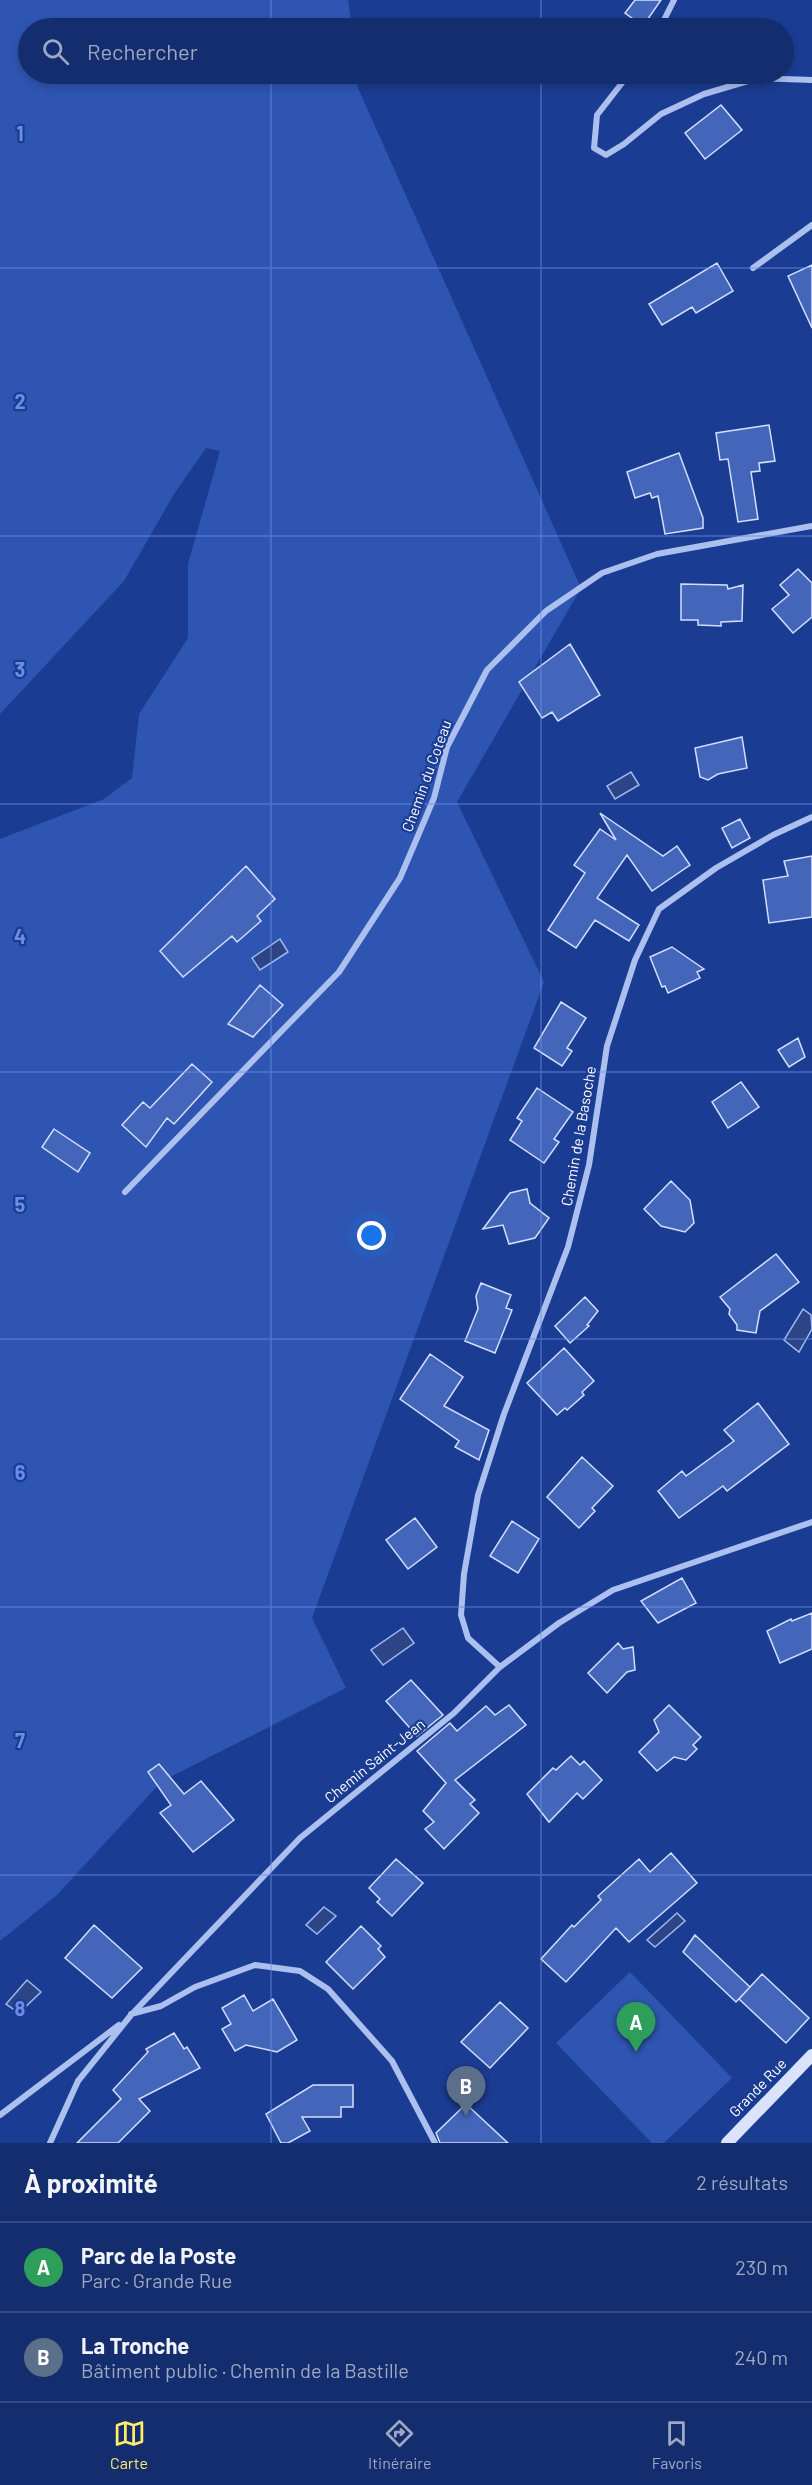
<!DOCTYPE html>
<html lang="fr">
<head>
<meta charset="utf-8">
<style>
  body { margin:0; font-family:Barlow,sans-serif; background:#213976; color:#f1f3f6 }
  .you { position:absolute; left:372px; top:1236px; width:21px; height:21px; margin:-15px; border:4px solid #fff; border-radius:50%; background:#1a73e8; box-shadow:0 0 0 9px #1a73e833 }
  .badge { display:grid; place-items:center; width:39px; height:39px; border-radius:50%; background:#ffec6a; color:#fff; font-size:20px; font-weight:700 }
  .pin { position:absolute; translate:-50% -50px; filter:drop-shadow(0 2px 3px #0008) }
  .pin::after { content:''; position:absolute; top:32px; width:21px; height:18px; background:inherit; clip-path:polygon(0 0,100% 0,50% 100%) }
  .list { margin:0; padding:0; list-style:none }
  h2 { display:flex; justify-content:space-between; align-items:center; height:78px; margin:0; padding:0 24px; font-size:26px }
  h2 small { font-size:20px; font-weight:400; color:#9da8c2 }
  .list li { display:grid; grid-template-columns:39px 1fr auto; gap:18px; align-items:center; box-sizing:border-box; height:90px; padding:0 24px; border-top:2px solid #334981 }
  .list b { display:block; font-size:22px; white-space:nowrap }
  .list p { margin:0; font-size:20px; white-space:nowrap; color:#9da8c2 }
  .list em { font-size:20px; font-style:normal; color:#9da8c2 }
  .icon { flex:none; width:33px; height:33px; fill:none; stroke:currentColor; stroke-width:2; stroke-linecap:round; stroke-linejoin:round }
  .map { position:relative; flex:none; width:812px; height:2143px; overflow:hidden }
  .search { position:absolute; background:#142d6e; box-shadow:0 3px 9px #0003; left:18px; right:18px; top:18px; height:66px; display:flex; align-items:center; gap:15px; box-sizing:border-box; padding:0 21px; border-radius:33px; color:#9da8c2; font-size:22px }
  .sheet { height:258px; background:#142d6e }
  nav { display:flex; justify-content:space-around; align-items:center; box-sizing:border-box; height:84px; border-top:2px solid #334981; background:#142d6e; font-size:16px; color:#9da8c2 }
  nav a { display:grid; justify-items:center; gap:3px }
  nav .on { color:#ffec6a }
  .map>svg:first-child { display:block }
  .green { fill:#2e55b1 }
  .water { fill:#2d4586; stroke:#9fb8f1; stroke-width:1.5 }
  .building { fill:#4466ba; stroke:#d3defb; stroke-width:1.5 }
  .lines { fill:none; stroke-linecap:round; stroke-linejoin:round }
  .street { stroke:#acc0ef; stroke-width:6 }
  .secondary { stroke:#dae3fb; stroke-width:12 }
  .grid { fill:none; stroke:#6c8ce6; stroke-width:1.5; stroke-opacity:0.55 }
  .labels { text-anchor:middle; stroke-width:4.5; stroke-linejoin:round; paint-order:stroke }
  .street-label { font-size:15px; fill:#fff; stroke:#1b3c93 }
  .grid-label { font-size:20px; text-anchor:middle; font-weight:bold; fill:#6c8ce6; stroke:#1b3c93; stroke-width:4.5; stroke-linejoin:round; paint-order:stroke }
</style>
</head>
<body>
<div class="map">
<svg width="812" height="2143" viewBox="0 0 812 2143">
  <rect width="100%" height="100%" fill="#1b3c93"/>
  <!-- green -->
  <path class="green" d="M0,0H348L352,28H28V74H357L358,88L581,588L457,802L544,982L312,1618L346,1688L162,1781L57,1895L0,1941V839L104,799L132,778L139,714L188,638V564L220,451L206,448L174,494L124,581L0,714Z
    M630,1972L732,2078L664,2143H652L556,2043Z"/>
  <!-- water -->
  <path class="water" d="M631,772L639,785L615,799L607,786Z
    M280,939L288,952L260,970L252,958Z
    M803,1309L811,1315L812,1329L799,1352L784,1340Z
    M403,1628L414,1643L383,1665L371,1650Z
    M324,1907L336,1916L317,1934L306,1925Z
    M677,1913L685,1921L655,1947L647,1940Z
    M27,1980L41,1992L19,2013L6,2004Z"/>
  <!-- building -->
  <path class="building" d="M635,0H661L643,26L625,13Z
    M721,105L742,130L705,159L685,133Z
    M717,263L733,291L696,313L692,307L662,325L649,304Z
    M812,265V328L788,276Z
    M769,425L775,461L759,463L760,471L751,472L758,519L738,522L728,459L720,460L716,433Z
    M679,453L703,518V528L665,534L658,496L652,498L650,493L635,498L627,472Z
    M798,569L812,583V617L793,633L772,609L789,595L780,585Z
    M681,584L727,585L728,589L743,585L742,621L721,622V626L698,625V620H681Z
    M570,644L600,695L558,721L552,712L542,718L519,682Z
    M742,737L747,768L718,774L708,780L700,777L695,748Z
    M600,813L663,856L677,846L690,865L652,891L627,855L597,898L639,925L629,941L595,920L576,948L548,930L585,873L574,865L600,829L616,840Z
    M740,819L750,838L732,848L722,828Z
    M812,856V917L769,923L763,880L788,876L784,861Z
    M246,866L275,899L257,916L261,921L237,942L232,936L183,977L160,951Z
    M672,947L704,969L697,972L700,978L668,993L665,986L662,987L650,957Z
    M260,985L283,1005L253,1037L228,1024Z
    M561,1002L586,1018L567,1048L572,1051L562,1066L534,1048Z
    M798,1038L805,1057L789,1067L778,1050Z
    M192,1064L212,1082L174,1124L167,1118L146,1147L122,1125L143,1102L150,1108Z
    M741,1082L759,1107L728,1128L712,1102Z
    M537,1088L573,1112L554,1139L559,1142L544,1163L510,1140L522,1121L517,1118Z
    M54,1129L90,1153L78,1172L42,1147Z
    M671,1181L690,1200L694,1223L685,1232L661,1226L644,1209Z
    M527,1189L530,1203L549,1218L535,1238L509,1244L503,1225L483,1229L510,1193Z
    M776,1254L799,1282L760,1311L756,1333L737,1330V1325L729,1314L730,1309L720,1297Z
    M481,1283L511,1295L506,1308L512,1310L495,1353L465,1341L478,1309L476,1296Z
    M585,1297L598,1311L587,1325L589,1326L570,1343L555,1326Z
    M564,1348L594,1381L582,1392L584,1395L567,1410L565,1408L557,1415L527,1383Z
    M430,1354L463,1377L444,1406L489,1430L479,1460L455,1447L459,1441L400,1399Z
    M758,1403L789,1444L727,1491L723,1486L679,1518L658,1491L682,1471L686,1476L734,1441L724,1430Z
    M582,1457L613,1486L592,1508L595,1511L579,1528L547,1497Z
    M415,1518L437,1547L408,1569L386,1540Z
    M512,1521L539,1539L518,1573L490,1556Z
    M682,1578L696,1603L658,1623L641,1601Z
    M812,1613V1649L780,1663L767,1631L791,1619L792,1621Z
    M618,1643L623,1649L633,1647L635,1670L627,1672L607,1693L588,1673Z
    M411,1680L443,1715L417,1736L386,1701Z
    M509,1705L526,1725L455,1780L475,1800L470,1804L479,1813L444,1849L425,1829L434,1822L423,1811L446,1783L417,1751L450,1723L457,1731L486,1706L495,1715Z
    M669,1705L701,1737L693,1745L697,1749L686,1760L674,1757L657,1771L639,1752L659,1732L654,1720Z
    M571,1756L580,1765L584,1761L602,1780L583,1799L577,1793L549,1822L527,1794L553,1768L556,1770Z
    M159,1764L184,1794L201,1781L234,1820L193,1852L160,1813L171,1805L148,1772Z
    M671,1853L697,1883L629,1942L616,1928L566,1982L541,1959L572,1925L574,1927L601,1900L598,1896L639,1859L650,1872Z
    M396,1859L423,1883L392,1916L377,1902L380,1899L369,1888Z
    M94,1925L142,1968L112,1998L65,1958Z
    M361,1926L381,1946L378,1949L385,1957L353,1989L326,1962Z
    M695,1935L750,1987L736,2002L683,1952Z
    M762,1974L809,2018L786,2043L739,1999Z
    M244,1995L253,2011L273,1999L297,2040L277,2052L246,2045L235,2051L222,2029L231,2024L222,2008Z
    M500,2002L528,2028L490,2068L461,2042Z
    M174,2033L184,2049L187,2047L200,2068L139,2099L150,2111L118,2143H77L121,2099L113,2090L148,2052L146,2049Z
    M313,2085H353V2107H341V2117H302L310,2131L288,2143H281L266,2114Z
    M466,2104L508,2143H440L436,2133Z"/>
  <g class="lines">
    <!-- street -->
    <path class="street" d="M660,28L674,0
      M629,74L597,115L594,148L606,155L624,144L661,114L704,94L758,78L812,80
      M753,268L812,225
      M125,1192L339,972L400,878L434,798L447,747L487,670L546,611L602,573L657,554L812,526
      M500,1667L468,1638L461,1615L464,1574L478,1495L504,1414L568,1247L589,1165L607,1046L635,960L659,909L716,868L773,835L812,817
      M131,2014L161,2006L195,1987L255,1965L300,1971L328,1989L392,2061L435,2143
      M0,2115L119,2025
      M50,2143L78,2081L131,2015L300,1838L454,1713L500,1667L559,1623L613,1590L812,1522"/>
    <!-- secondary -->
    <path class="secondary" d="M727,2143L812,2055"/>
  </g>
  <!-- grid -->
  <path class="grid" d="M271,0V28M541,0V28M271,74V2143M541,74V2143M0,268H812M0,536H812M0,804H812M0,1072H812M0,1339H812M0,1607H812M0,1875H812"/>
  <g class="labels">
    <!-- street labels -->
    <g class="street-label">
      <text transform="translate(427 776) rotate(-70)" y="5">Chemin du Coteau</text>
      <text transform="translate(579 1136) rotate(-80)" y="5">Chemin de la Basoche</text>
      <text transform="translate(375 1761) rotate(-39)" y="5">Chemin Saint-Jean</text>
      <text transform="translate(758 2088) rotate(-46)" y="5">Grande Rue</text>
    </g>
  </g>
  <g class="grid-label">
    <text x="20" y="141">1</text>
    <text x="20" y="409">2</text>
    <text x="20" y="677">3</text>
    <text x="20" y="944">4</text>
    <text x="20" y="1212">5</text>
    <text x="20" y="1480">6</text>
    <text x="20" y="1748">7</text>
    <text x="20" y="2016">8</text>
  </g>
</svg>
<div class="you"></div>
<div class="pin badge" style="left:636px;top:2052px;background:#2e9e5b">A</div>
<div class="pin badge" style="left:466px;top:2116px;background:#5c6f8a">B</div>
<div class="search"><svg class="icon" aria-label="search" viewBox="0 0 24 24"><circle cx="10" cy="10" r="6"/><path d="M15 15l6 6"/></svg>Rechercher</div>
</div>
<section class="sheet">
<h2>À proximité<small>2 résultats</small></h2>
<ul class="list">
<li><span class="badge" style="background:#2e9e5b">A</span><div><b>Parc de la Poste</b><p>Parc · Grande Rue</p></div><em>230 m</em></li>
<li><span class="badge" style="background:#5c6f8a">B</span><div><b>La Tronche</b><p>Bâtiment public · Chemin de la Bastille</p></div><em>240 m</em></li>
</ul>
</section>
<nav>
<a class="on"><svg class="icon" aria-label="map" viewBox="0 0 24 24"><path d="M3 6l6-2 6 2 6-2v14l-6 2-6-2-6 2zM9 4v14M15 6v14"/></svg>Carte</a>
<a><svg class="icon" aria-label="directions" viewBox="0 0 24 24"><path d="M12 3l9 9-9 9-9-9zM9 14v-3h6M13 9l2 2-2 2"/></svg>Itinéraire</a>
<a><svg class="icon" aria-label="saved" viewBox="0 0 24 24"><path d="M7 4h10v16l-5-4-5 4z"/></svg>Favoris</a>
</nav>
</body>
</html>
